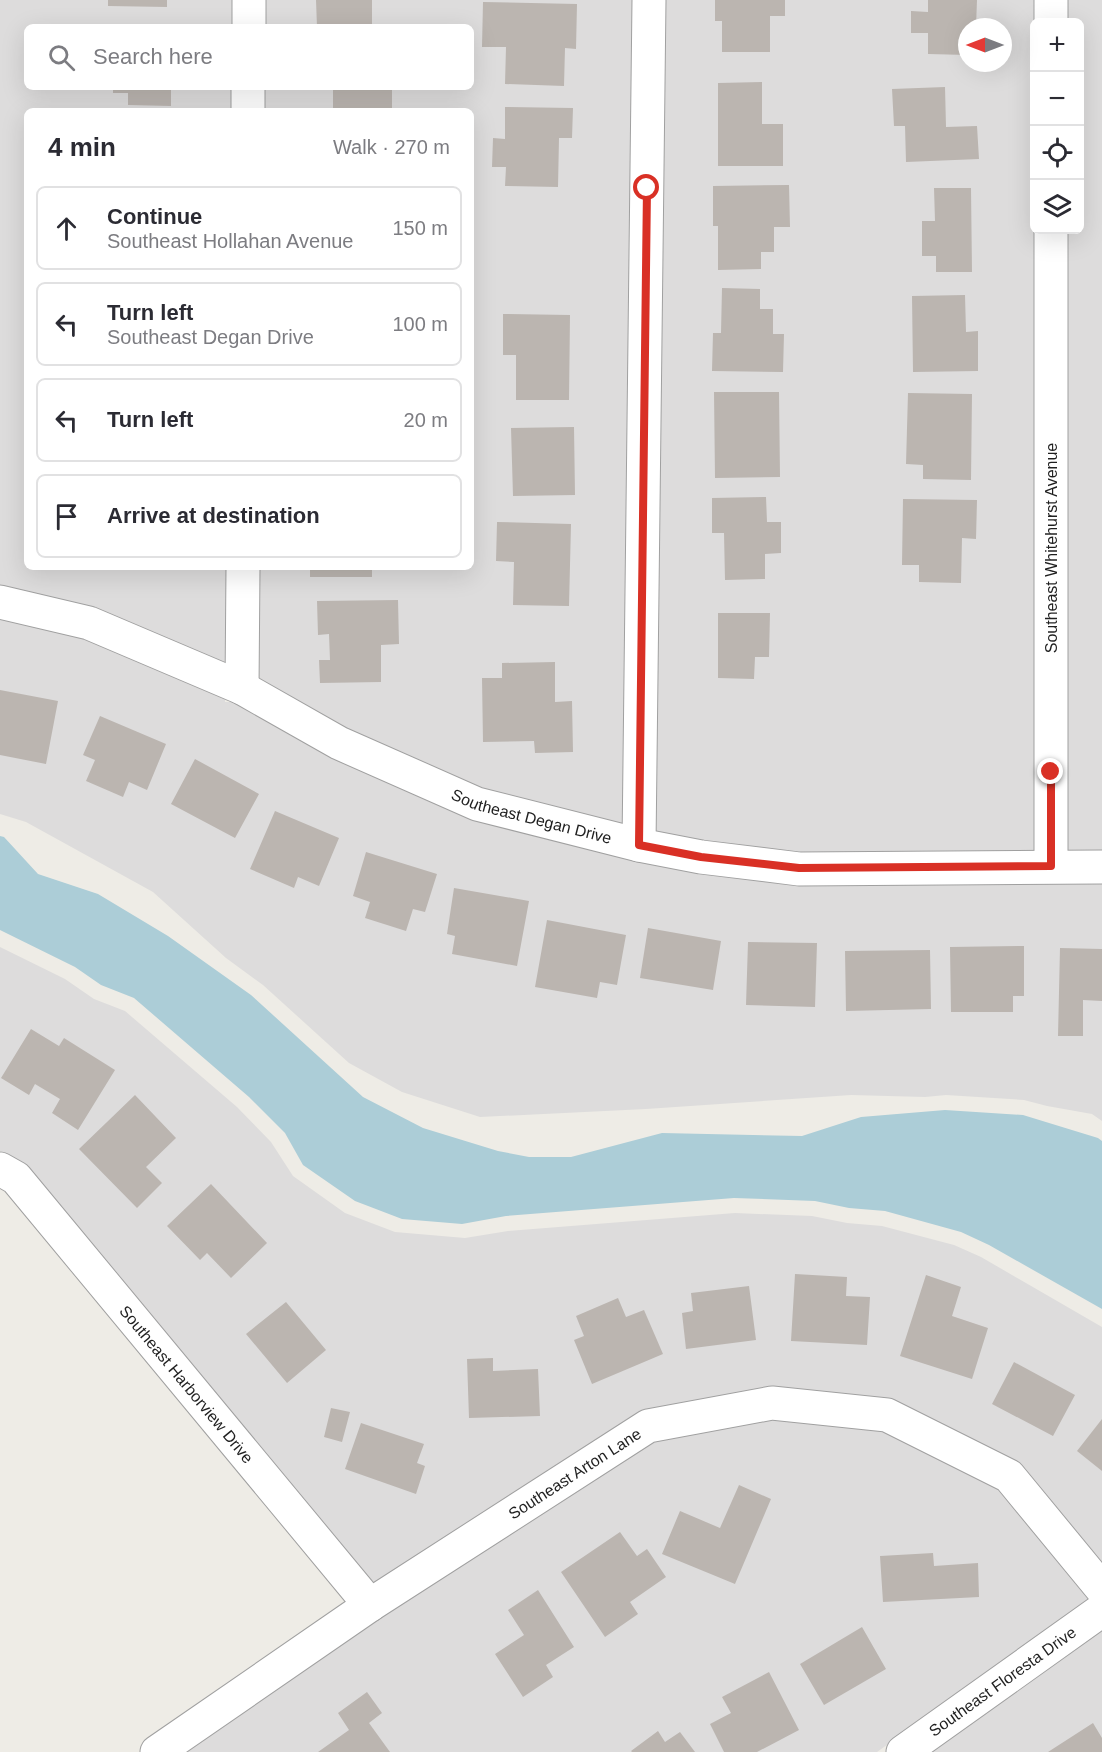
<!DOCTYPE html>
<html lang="en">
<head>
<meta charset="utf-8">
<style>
  body { margin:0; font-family:Arial,sans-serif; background:#f2f2f3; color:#2b2b33 }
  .controls { position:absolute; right:18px; top:18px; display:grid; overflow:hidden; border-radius:9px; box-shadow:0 6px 24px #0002 }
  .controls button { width:54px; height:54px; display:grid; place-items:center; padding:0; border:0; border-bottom:2px solid #e1e1e2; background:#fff; color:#2b2b33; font:30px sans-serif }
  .compass { position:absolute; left:958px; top:18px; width:54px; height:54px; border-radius:50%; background:#fff; box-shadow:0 6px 24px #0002; rotate:270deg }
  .stop { position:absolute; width:18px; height:18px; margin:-14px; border:4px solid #d93025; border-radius:50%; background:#fff }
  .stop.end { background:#d93025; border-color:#fff; box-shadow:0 2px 6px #0008 }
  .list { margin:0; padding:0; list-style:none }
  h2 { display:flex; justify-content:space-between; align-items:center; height:78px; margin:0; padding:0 24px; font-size:26px }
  h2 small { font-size:20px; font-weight:400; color:#7c7c81 }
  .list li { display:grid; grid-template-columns:39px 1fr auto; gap:18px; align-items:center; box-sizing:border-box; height:84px; margin:0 12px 12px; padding:0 12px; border:2px solid #e1e1e2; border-radius:9px }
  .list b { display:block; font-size:22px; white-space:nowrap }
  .list p { margin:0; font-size:20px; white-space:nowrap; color:#7c7c81 }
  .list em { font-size:20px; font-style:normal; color:#7c7c81 }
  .icon { flex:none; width:33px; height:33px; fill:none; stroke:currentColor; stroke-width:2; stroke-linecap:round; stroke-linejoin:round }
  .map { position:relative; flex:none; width:1102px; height:1752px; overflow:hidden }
  .search { position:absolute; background:#fff; box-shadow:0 6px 24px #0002; left:24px; top:24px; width:450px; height:66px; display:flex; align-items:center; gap:15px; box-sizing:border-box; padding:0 21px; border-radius:9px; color:#7c7c81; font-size:22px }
  .panel { position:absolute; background:#fff; box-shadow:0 6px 24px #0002; left:24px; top:108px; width:450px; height:462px; border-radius:9px }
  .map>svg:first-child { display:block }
  .residential { fill:#dddcdc; fill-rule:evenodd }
  .water { fill:#accdd7 }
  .building { fill:#bbb5b0 }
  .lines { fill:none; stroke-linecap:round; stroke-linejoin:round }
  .minor-casing { stroke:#a0a0a0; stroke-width:35 }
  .minor { stroke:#fff; stroke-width:33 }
  .route { stroke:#d93025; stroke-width:8 }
  .labels { text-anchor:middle; stroke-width:6; stroke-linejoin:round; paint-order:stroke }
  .street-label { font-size:16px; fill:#1f1f1f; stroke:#fff }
</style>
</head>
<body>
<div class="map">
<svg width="1102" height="1752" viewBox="0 0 1102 1752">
  <rect width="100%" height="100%" fill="#eeece6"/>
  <!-- residential -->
  <path class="residential" d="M0,0H233L232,27H27V87H232V111H27V567H227L226,664L0,587Z
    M266,0H633L623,826L483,790L347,730L259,680L260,567H471V111H265V87H471V27H265Z
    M666,0H1034V852L800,854L704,843L656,833ZM967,27H1003V63H967Z
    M1067,0H1102V852H1067V230H1080V22H1067Z
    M0,617L83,637L225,697V702H237L623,856V859L1102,881V1121L1092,1114L1047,1106L1024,1100L946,1095L925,1097L851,1095L646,1109L480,1117L402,1092L349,1063L263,985L226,958L153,892L26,822L0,814Z
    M0,947L65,979L94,999L125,1011L237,1107L271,1142L293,1176L345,1213L395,1232L465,1238L508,1231L735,1213L812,1216L847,1223L882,1226L954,1245L981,1257L1102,1327V1564L895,1402L644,1412L374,1584L29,1170L0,1151Z
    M772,1418L881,1429L998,1487L1090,1600L877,1752H184L380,1617L655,1440Z
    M1102,1629V1752H929Z"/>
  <!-- water -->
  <path class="water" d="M0,836L4,837L38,874L98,894L168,936L251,995L363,1097L423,1128L498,1151L529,1157H571L662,1133L802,1136L861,1117L945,1110L1023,1115L1098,1138L1102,1141V1309L989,1245L961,1232L885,1211L849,1208L815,1201L734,1198L506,1216L462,1224L402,1219L355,1201L303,1165L285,1133L249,1097L134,998L101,985L75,967L0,930Z"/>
  <!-- building -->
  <path class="building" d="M108,0H167V7L108,6Z
    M316,0H372V27H317Z
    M715,0H785V16H770V52H722V21H715Z
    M928,0H977L976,27H967V55L928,54V33H911V11L928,12Z
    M483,2L577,4L576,49L565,48L564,86L505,84L506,47H482Z
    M762,82V124H783V166H718V83Z
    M113,87H171V106L128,105V93H113Z
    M333,87H392V111H333Z
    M945,87L946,127L977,126L979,159L906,162L905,126H894L892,89Z
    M505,107L573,108L572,138H559L558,187L505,186L506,167H492L493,138L505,139Z
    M789,185L790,227H774V252H761V269L718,270V226H713V186Z
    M934,188H971L972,272H936V256H922V221H935Z
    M722,288L760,289V309H773V334H784L783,372L712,371L713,333H721Z
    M965,295L966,332L978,331V371L913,372L912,296Z
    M503,314L570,315L569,400H516V355H503Z
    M714,392H779L780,477L715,478Z
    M908,393L972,394L971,480L923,479V465L906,464Z
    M574,427L575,495L513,496L511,428Z
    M766,497L767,522H781V553L765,554V579L725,580L724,533H712V498Z
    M903,499L977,500L976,539L962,538L961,583L919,582V565H902Z
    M497,522L571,524L569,606L513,605L514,562L496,561Z
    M310,567H372V577H310Z
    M398,600L399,644L381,645V682L320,683L319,660H330L329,634L318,635L317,601Z
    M718,613H770L769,657H755L754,679L718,678Z
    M555,662V702L572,701L573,752L535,753L534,741L483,742L482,678H502V663Z
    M0,690L58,701L46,764L0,755Z
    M100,716L166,744L147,790L129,782L123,797L86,781L95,760L83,755Z
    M195,759L259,794L235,838L171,804Z
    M275,811L339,838L319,886L298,877L294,888L250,869Z
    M366,852L437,874L425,912L413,909L406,931L365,918L370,902L353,896Z
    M454,888L529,901L517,966L452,954L455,936L447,934Z
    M547,920L626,935L617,985L600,982L597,998L535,987Z
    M648,928L721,941L713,990L640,978Z
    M748,942L817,943L815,1007L746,1005Z
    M1024,946V996H1013V1012H951L950,947Z
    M1060,948L1102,949V1001L1083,1000V1036H1058Z
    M930,950L931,1009L846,1011L845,951Z
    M31,1029L59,1046L64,1038L115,1070L78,1130L52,1113L60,1099L35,1084L29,1095L1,1078Z
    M135,1095L176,1138L146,1167L162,1183L137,1208L79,1149Z
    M211,1184L267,1243L231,1278L207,1253L200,1260L167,1226Z
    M795,1274L847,1277L846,1296L870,1297L867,1345L791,1341Z
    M926,1275L961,1287L952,1316L988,1328L972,1379L900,1356Z
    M749,1286L756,1340L686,1349L682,1313L693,1311L691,1293Z
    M618,1298L626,1317L644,1310L663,1354L592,1384L574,1340L584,1336L576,1316Z
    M286,1302L326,1350L287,1383L246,1334Z
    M493,1358V1371L538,1369L540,1416L469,1418L467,1359Z
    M1014,1362L1075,1395L1053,1436L992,1404Z
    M331,1408L350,1412L342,1442L324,1437Z
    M1102,1419V1471L1077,1451Z
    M361,1423L424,1444L417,1463L425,1466L416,1494L345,1469Z
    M739,1485L771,1499L735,1584L662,1554L680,1511L720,1528Z
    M620,1532L637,1556L647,1549L666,1577L630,1602L638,1614L605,1637L561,1572Z
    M933,1553L934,1566L978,1563L979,1597L883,1602L880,1556Z
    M538,1590L574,1647L546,1665L553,1677L523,1697L495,1654L524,1635L508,1610Z
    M862,1627L886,1669L824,1705L800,1664Z
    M769,1672L799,1730L757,1752H724L710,1724L731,1713L722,1697Z
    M367,1692L382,1713L369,1723L390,1752H318L349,1730L338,1713Z
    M1093,1723L1102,1738V1752H1048Z
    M658,1731L665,1742L680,1732L695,1752H632L631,1751Z"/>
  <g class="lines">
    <defs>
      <g id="minor">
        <path d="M1051,0V22"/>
        <path d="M249,27V0"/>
        <path d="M248,111V87"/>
        <path d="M1051,230V866"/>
        <path id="s1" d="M0,602L89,623L242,688L339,743L477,804L639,845L701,857L799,869L1102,867"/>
        <path d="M242,688L243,567"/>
        <path d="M639,845L649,0"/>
        <path id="s2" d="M0,1169L16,1178L370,1605"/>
        <path id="s3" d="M157,1752L370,1605L648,1426L772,1403L887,1415L1009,1476L1102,1589"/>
        <path id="s4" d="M903,1752L1102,1610"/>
      </g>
    </defs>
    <!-- minor casing -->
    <use href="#minor" class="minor-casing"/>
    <!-- minor -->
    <use href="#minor" class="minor"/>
  </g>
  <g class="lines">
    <!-- route -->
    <path class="route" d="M647,188L639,845L701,857L799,868L1051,866V772"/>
  </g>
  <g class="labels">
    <!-- street labels -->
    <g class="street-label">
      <text transform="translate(1051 548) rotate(-90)" y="6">Southeast Whitehurst Avenue</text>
      <text dy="6" stroke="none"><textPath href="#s1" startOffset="576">Southeast Degan Drive</textPath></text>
      <text dy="6" stroke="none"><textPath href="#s2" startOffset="286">Southeast Harborview Drive</textPath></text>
      <text dy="6" stroke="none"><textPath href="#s3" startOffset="502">Southeast Arton Lane</textPath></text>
      <text dy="6" stroke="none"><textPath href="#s4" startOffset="122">Southeast Floresta Drive</textPath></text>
    </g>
  </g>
</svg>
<div class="controls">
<button>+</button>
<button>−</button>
<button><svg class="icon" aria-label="locate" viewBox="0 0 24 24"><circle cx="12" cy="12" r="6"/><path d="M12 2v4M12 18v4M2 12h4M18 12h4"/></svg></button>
<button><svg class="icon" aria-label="layers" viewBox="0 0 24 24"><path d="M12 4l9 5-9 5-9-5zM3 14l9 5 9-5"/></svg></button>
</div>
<svg class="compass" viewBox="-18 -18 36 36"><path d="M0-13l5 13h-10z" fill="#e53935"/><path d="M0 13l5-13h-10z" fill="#7c7c81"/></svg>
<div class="stop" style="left:647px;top:188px"></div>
<div class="stop end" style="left:1051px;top:772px"></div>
<div class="search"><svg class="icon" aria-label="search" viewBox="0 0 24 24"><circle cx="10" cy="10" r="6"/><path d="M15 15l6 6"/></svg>Search here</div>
<section class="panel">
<h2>4 min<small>Walk · 270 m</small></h2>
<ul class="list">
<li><svg class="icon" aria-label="ahead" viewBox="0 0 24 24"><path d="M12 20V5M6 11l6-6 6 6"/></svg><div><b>Continue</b><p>Southeast Hollahan Avenue</p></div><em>150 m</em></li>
<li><svg class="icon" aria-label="left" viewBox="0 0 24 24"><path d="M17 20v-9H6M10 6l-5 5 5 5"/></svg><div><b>Turn left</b><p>Southeast Degan Drive</p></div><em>100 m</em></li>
<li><svg class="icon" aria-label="left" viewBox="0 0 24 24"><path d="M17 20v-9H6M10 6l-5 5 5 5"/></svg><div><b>Turn left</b></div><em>20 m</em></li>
<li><svg class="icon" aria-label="arrive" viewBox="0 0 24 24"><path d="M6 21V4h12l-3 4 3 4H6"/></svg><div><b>Arrive at destination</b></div></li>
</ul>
</section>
</div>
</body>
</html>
